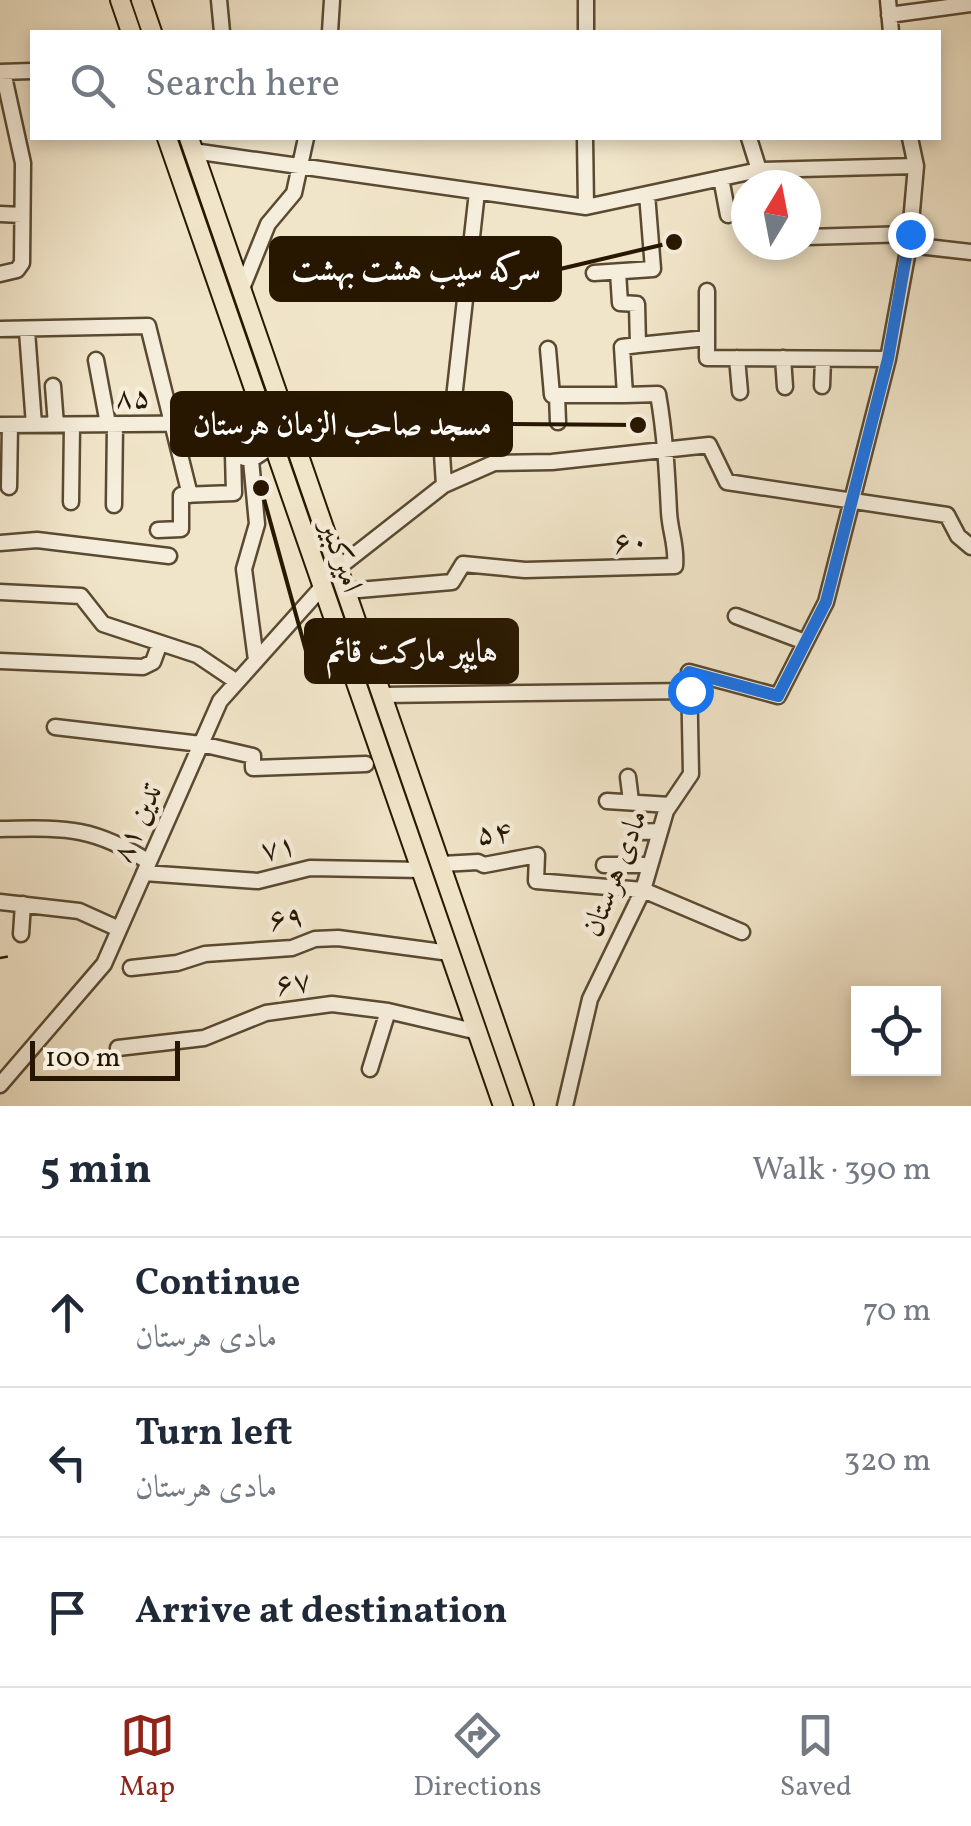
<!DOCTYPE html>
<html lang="en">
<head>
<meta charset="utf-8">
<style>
  body { margin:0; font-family:Vollkorn,Amiri,serif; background:#f6f6f7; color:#1f2937 }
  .controls { position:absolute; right:30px; bottom:30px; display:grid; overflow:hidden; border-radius:0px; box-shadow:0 5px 15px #0003 }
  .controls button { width:90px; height:90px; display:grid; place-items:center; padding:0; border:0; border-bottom:2px solid #e0e1e3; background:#fff; color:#1f2937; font:50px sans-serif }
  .compass { position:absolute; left:731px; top:170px; width:90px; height:90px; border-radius:50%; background:#fff; box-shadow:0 5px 15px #0003; rotate:10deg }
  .scale { position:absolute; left:30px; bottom:25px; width:150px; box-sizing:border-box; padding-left:10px; border:5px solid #271700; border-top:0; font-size:28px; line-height:35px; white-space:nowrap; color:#271700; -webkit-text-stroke:8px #f6eedc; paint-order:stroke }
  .stop { position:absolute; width:30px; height:30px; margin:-22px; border:8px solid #1a73e8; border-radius:50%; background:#fff }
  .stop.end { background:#1a73e8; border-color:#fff; box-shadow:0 2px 10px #0008 }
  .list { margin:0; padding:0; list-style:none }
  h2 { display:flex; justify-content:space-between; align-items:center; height:130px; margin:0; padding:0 40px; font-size:42px }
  h2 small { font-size:32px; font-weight:400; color:#747a83 }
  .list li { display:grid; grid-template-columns:65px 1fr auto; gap:30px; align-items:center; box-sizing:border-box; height:150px; padding:0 40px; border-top:2px solid #e0e1e3 }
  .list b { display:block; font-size:38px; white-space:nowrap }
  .list p { margin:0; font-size:32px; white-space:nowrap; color:#747a83 }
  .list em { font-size:32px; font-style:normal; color:#747a83 }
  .icon { flex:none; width:55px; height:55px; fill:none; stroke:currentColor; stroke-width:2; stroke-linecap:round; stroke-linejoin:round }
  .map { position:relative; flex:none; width:971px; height:1106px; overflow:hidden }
  .search { position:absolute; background:#fff; box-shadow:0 5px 15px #0003; left:30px; right:30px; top:30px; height:110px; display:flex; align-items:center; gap:25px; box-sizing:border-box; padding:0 35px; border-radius:0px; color:#747a83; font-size:38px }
  .sheet { height:580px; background:#fff }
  nav { display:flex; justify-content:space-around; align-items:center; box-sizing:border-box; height:140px; border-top:2px solid #e0e1e3; background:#fff; font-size:28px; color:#747a83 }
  nav a { display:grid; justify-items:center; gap:5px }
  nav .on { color:#8f2418 }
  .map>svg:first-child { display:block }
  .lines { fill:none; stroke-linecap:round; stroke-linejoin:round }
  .minor-casing { stroke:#5a4a32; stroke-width:19 }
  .major-casing { stroke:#271700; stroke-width:22 }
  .path { stroke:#271700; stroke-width:2.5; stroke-dasharray:8 5; stroke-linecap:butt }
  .minor { stroke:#f6eedc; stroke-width:14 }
  .major { stroke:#f1e5c9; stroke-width:18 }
  .route { stroke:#1a73e8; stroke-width:12 }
  .labels { text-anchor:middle; stroke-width:9; stroke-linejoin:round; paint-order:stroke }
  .street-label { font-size:30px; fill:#271700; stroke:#f6eedc }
  .leader { fill:none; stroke:#271700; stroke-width:4 }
  .callout-dot { fill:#271700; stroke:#f6eedc; stroke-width:4 }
  .callout { fill:#271700; stroke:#271700; stroke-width:4 }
  .callout-label { font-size:32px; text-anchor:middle; font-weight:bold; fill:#fff }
</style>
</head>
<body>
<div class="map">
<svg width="971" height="1106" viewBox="0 0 971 1106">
  <rect width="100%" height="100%" fill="#f1e5c9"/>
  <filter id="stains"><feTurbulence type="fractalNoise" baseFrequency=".002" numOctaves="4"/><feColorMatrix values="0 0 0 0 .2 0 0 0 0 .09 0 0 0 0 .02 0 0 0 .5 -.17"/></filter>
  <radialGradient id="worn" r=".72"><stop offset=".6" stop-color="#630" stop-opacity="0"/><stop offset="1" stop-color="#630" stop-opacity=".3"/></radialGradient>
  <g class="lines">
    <defs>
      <path id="minor" d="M219,0L222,32
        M888,0L891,32
        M889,15L971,4
        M330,32L332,0
        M586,32V0
        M0,72L32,71
        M585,138L586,207
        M749,138L759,170
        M193,151L586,207L759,170L916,166
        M721,178L728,215
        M0,214L22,215
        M806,237L910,234
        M909,245L971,252
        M618,272L620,303L637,304L638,345L707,338
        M594,273L653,269L647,194
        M0,274L17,270L22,263L23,163L3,72
        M241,291L268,224L294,193L306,138
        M707,291V358L888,359
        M0,329L148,326L190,495
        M27,331L34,425
        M548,349L552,395H625
        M737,358L740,392
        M783,358L785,387
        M96,360L108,424
        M53,386L56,425
        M822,386L823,359
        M557,395L558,422
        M338,422L439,407
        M0,425L267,423
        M444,485L439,407H453L477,192
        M9,487L10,425
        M71,502L72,425
        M114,505L115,424
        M158,530L181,529V495L234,493L233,454L251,460
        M0,543L37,540L169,556
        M338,568L444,485L494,463L552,462L709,445L727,482L947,515L958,536L971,547
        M347,591L452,582L463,564L525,570L675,566C677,545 670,532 669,512C667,471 665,434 658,394L625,395L622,347L638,345
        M0,592L81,596L103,624L197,655L237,682
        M736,616L805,642
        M256,660L244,569L257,524L251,460L274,445
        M0,661L143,667L153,662L160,643
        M383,695L689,691
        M55,727L201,744L253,756V768L366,764
        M628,777L631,801
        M607,801L670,805
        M0,829C66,828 92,826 149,862
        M635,832L660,831
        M442,864L478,862L484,865L537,855L536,881L643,890L742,932
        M604,865H650
        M144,873L258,881L310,868L422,870
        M0,902L79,911L119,929
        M21,934L23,904
        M131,968L177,963L205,954L292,948L315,939L338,938L450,953
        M118,1048L204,1038L266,1013L332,1004L388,1011L478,1032
        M370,1069L388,1011
        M0,1085L104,964L220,701L323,586
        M565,1106L590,999L643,890L666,811L691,774L689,672L778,696L826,602L888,359L909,245L916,166L910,138"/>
      <path id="major" d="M120,0L131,32
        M141,0L152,32
        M167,138L503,1106
        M189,138L524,1106"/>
    </defs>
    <!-- minor casing -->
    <use href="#minor" class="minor-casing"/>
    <!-- major casing -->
    <use href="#major" class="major-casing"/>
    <!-- path -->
    <path class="path" d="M0,958L10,956"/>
    <!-- minor -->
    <use href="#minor" class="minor"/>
    <!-- major -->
    <use href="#major" class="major"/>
  </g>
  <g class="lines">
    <!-- route -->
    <path class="route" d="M690,691L689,672L778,696L826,602L888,359L910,234"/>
  </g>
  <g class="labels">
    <!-- street labels -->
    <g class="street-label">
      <text x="133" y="407">۸۵</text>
      <text transform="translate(631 541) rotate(-3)" y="10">۶۰</text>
      <text transform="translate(342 556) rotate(71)" y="10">امیرکبیر</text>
      <text transform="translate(136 823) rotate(-66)" y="10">تدین ۸۱</text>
      <text transform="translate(494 832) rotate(-5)" y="10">۵۴</text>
      <text transform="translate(278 847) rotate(-11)" y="10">۷۱</text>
      <text transform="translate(614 873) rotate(-69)" y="10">مادی هرستان</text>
      <text transform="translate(286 917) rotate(-9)" y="10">۶۹</text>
      <text transform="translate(293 982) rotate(-8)" y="10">۶۷</text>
    </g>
  </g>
  <!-- callouts -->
  <path class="leader" d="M674 242L560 269M638 425L511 424M261 488L306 651"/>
  <g class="callout-dot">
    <circle cx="674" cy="242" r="10"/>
    <circle cx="638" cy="425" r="10"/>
    <circle cx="261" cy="488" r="10"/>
  </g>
  <g class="callout">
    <rect x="271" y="238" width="289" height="62" rx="10"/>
    <rect x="172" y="393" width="339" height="62" rx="10"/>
    <rect x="306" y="620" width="211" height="62" rx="10"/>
  </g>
  <g class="callout-label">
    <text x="416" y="280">سرکه سیب هشت بهشت</text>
    <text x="342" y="435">مسجد صاحب الزمان هرستان</text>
    <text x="412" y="662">هایپر مارکت قائم</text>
  </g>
  <rect width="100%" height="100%" filter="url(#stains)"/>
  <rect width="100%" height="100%" fill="url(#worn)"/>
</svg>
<div class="controls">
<button><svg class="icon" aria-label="locate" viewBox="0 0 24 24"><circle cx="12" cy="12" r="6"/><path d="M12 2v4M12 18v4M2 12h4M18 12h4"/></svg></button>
</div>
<svg class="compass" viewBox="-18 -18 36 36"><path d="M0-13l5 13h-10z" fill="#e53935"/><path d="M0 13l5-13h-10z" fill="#747a83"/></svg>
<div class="scale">100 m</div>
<div class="stop" style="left:690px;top:691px"></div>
<div class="stop end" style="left:910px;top:234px"></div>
<div class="search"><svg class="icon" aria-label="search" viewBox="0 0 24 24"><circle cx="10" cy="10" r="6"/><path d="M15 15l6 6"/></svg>Search here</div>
</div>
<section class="sheet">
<h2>5 min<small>Walk · 390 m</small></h2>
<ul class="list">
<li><svg class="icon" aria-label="ahead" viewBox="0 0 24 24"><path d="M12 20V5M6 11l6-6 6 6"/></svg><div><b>Continue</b><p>مادی هرستان</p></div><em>70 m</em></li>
<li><svg class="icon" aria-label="left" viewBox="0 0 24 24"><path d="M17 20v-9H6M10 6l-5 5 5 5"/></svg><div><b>Turn left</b><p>مادی هرستان</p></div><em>320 m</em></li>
<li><svg class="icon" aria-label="arrive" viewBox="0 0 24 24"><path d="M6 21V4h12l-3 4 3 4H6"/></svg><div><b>Arrive at destination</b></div></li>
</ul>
</section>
<nav>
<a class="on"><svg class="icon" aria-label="map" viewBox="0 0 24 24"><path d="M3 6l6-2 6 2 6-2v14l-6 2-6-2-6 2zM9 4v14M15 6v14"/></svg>Map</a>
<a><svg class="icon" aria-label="directions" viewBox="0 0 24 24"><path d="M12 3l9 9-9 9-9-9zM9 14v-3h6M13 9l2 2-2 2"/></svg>Directions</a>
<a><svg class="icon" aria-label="saved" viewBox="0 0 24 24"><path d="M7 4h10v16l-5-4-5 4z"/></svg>Saved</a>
</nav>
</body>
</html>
